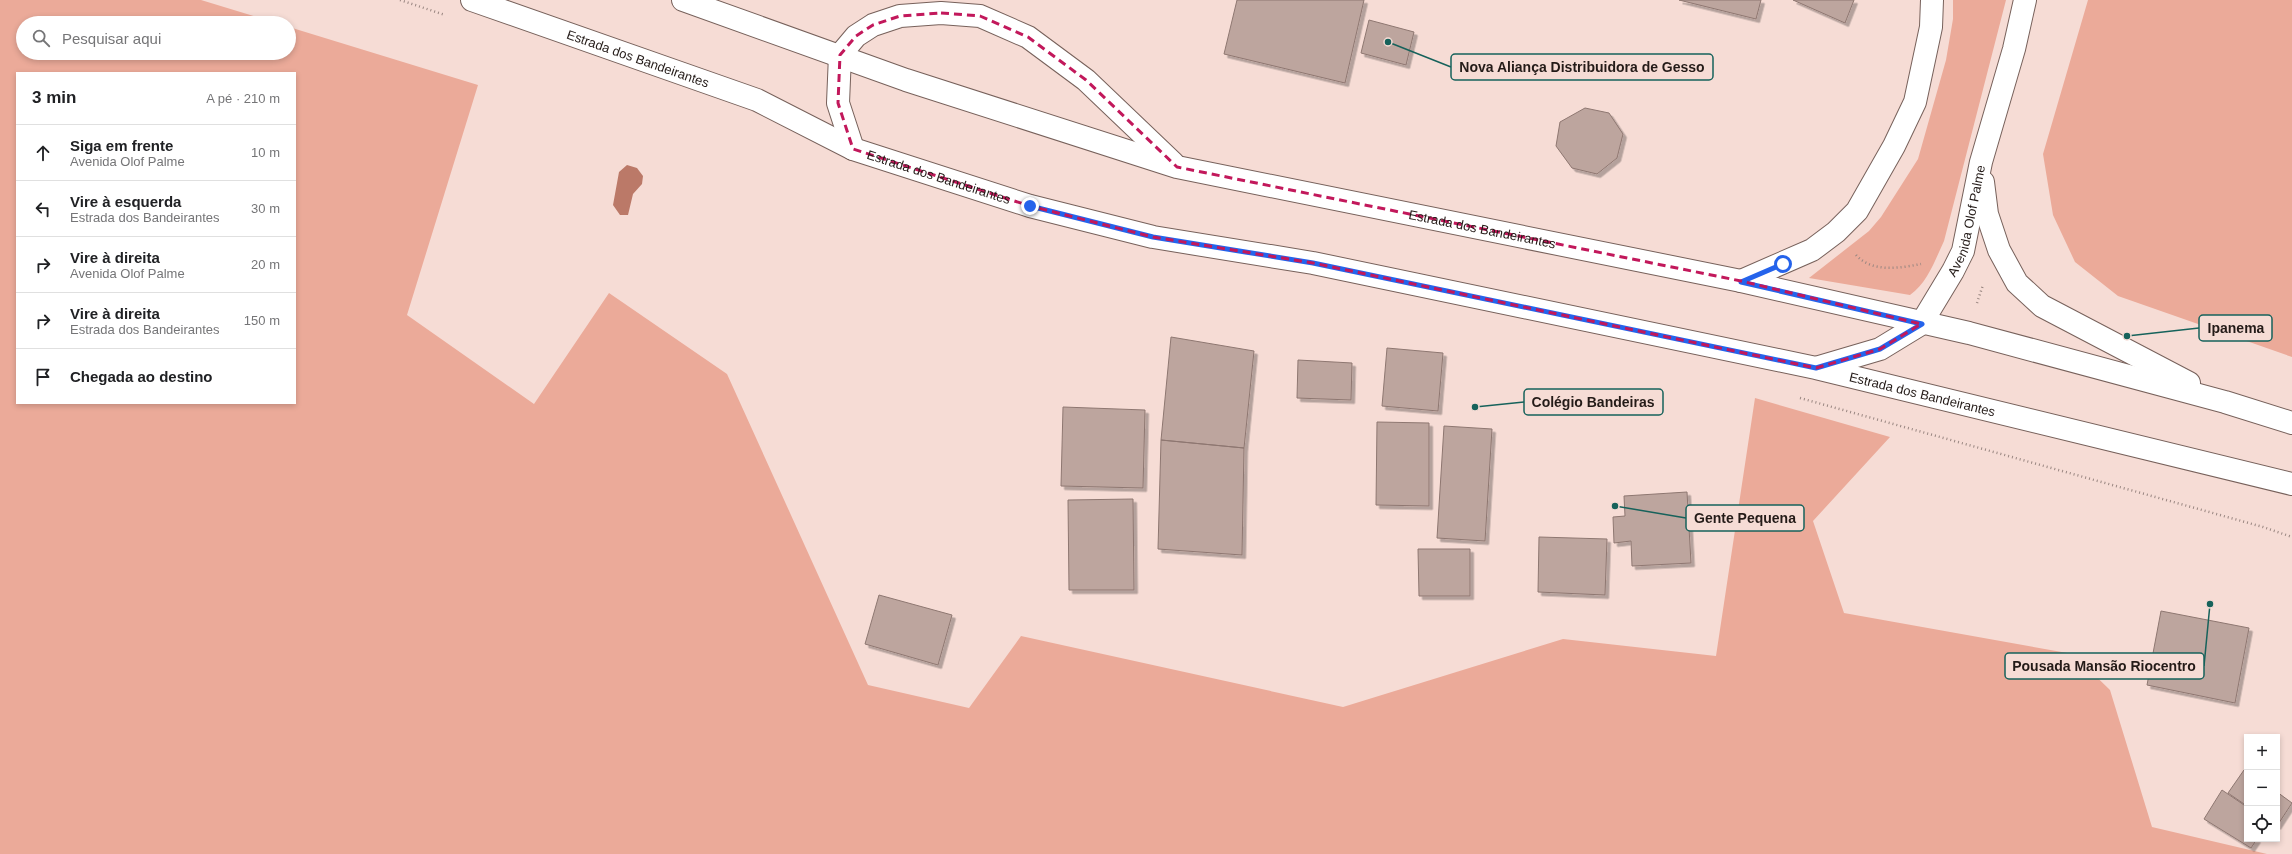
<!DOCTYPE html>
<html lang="pt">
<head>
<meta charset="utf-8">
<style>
  body { margin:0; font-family:Helvetica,sans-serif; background:#f6f6f6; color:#202124 }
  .controls { position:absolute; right:12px; bottom:12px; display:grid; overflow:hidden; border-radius:0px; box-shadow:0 2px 6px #0003 }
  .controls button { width:36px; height:36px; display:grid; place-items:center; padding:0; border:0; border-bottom:1px solid #e0e0e0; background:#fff; color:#202124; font:20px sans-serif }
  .stop { position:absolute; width:12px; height:12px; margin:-9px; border:3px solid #2563eb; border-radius:50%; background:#fff }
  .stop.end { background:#2563eb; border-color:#fff; box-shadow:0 1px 4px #0008 }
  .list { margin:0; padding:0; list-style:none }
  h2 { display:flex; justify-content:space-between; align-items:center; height:52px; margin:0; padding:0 16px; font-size:17px }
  h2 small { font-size:13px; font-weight:400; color:#757577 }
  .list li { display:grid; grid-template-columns:26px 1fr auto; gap:12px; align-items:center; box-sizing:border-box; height:56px; padding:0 16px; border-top:1px solid #e0e0e0 }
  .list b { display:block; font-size:15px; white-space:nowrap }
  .list p { margin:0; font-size:13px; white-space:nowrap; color:#757577 }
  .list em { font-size:13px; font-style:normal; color:#757577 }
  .icon { flex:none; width:22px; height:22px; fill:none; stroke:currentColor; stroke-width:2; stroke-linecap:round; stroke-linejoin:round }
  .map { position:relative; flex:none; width:2292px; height:854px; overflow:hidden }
  .search { position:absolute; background:#fff; box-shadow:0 2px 6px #0003; left:16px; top:16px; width:280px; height:44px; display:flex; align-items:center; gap:10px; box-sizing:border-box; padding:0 14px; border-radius:22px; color:#757577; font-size:15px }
  .panel { position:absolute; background:#fff; box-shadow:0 2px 6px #0003; left:16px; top:72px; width:280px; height:332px; border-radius:0px }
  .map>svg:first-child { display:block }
  .green { fill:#ebaa99; fill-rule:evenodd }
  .water { fill:#bb7968 }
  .building { fill:#bda59e; stroke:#8e7771; filter:url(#shadow) }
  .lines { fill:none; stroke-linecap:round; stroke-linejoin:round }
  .secondary-casing { stroke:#77615b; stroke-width:24 }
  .path { stroke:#998681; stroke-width:2.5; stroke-dasharray:1 3; stroke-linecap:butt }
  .secondary { stroke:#fff; stroke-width:22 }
  .route { stroke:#2563eb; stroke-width:5 }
  .marked { fill:none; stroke:#c2185b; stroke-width:3; stroke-dasharray:8 5; stroke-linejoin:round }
  .labels { text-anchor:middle; stroke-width:4; stroke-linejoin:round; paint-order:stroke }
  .street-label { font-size:13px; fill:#241b18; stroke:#f6dcd5 }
  .leader { fill:none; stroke:#16625b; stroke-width:1.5 }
  .callout-dot { fill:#16625b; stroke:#f6dcd5; stroke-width:1.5 }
  .callout { fill:#f6dcd5; stroke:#16625b; stroke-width:1.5 }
  .callout-label { font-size:14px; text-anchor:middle; font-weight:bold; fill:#241b18 }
</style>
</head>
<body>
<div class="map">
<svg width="2292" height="854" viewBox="0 0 2292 854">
  <defs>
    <filter id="shadow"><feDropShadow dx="3.5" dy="3.5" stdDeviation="0" flood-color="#0004"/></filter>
  </defs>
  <rect width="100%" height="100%" fill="#f6dcd5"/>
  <!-- green -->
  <path class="green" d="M0,0H201L276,23H23V53H289V27L478,85L407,315L534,404L609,293L727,374L868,685L969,708L1021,636L1343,707L1563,639L1716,656L1755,398L1890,437L1813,521L1844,613L2073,654L2110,690L2152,827L2267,854H0ZM17,73H295V403H17Z
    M1953,0H2006L1944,241C1935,260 1928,282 1910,295L1809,278L1869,231L1881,217L1918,159L1946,60L1953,19Z
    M2088,0H2292V357L2118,296L2075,262L2053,215L2043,154Z"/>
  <!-- water -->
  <path class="water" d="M627,165L637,168L643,176L642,184L633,194L628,215H620L613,205L619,172Z"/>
  <!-- building -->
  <path class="building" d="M1237,0H1364L1345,83L1224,54Z
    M1679,0H1761L1756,19Z
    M1793,0H1854L1845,23Z
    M1369,20L1414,32L1406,65L1361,53Z
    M1585,108L1609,113L1623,134L1617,158L1597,174L1572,168L1556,146L1560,122Z
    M1171,337L1254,351L1244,448L1161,440Z
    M1387,348L1443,353L1438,411L1382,406Z
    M1298,360L1352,363L1351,400L1297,398Z
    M1063,407L1145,410L1143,488L1061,486Z
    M1377,422L1429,423V506L1376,505Z
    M1444,426L1492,429L1485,541L1437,538Z
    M1161,440L1244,448L1242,555L1158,549Z
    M1687,492L1691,563L1632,566L1631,541L1614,543L1613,517L1625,516L1624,496Z
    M1133,499L1134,590H1069L1068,500Z
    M1539,537L1607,539L1605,595L1538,592Z
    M1418,549H1470V596H1419Z
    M879,595L952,615L938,665L865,644Z
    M2161,611L2249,628L2235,703L2147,685Z
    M2244,770L2247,772V806L2228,793Z
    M2222,790L2247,807V839H2257L2251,848L2204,819Z
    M2277,792L2292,803L2277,826Z"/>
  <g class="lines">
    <defs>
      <g id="secondary">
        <path id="s1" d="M472,0L757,100L853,149L1030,206L1153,237L1313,263L1816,368L2292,484"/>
        <path id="s2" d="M683,0L906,80L1177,167L1741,281L1969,333L2225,402L2292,423"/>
        <path d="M853,149L838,103L840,55L856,36L873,25L900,16L941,13L980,16L1028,37L1086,80L1173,163"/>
        <path d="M1983,182L1987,214L1999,250L2017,283L2042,306L2189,383"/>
        <path d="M1741,281L1812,250L1836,232L1857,211L1894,146L1915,102L1931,27L1932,0"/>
        <path id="s3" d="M1819,367L1880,349L1921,324L1953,271L1963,251L1981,162L2014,49L2025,0"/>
      </g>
    </defs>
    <!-- secondary casing -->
    <use href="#secondary" class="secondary-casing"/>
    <!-- path -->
    <path class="path" d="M400,0L445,15
      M1856,255C1872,273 1900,268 1921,264
      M1977,303L1983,285
      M1800,398L2263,527L2292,537"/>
    <!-- secondary -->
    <use href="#secondary" class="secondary"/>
  </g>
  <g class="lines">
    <!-- route -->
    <path class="route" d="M1030,206L1153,237L1313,263L1816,368L1880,349L1922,324L1741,282L1783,264"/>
  </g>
  <!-- marked area -->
  <path class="marked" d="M941,13L980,16L1028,37L1086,80L1177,167L1741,281L1921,324L1880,349L1816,368L1313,263L1153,237L1030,206L853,149L838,103L840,55L856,36L873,25L900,16Z"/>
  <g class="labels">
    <!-- street labels -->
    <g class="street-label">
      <text dy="5" stroke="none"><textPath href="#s1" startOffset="176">Estrada dos Bandeirantes</textPath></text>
      <text dy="5" stroke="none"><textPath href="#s1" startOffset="500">Estrada dos Bandeirantes</textPath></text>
      <text dy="5" stroke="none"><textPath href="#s3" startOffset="226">Avenida Olof Palme</textPath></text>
      <text dy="5" stroke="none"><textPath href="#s2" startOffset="833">Estrada dos Bandeirantes</textPath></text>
      <text dy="5" stroke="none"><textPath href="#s1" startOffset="1508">Estrada dos Bandeirantes</textPath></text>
    </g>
  </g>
  <!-- callouts -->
  <path class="leader" d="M1388 42L1451 67M2127 336L2199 328M1475 407L1524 402M1615 506L1686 518M2210 604L2204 666"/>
  <g class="callout-dot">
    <circle cx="1388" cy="42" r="4"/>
    <circle cx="2127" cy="336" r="4"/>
    <circle cx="1475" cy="407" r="4"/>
    <circle cx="1615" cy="506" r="4"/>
    <circle cx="2210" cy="604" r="4"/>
  </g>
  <g class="callout">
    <rect x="1451" y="54" width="262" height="26" rx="4"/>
    <rect x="2199" y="315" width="73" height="26" rx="4"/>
    <rect x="1524" y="389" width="139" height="26" rx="4"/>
    <rect x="1686" y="505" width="118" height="26" rx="4"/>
    <rect x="2005" y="653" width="199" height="26" rx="4"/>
  </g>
  <g class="callout-label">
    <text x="1582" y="72">Nova Aliança Distribuidora de Gesso</text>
    <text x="2236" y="333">Ipanema</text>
    <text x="1593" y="407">Colégio Bandeiras</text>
    <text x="1745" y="523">Gente Pequena</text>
    <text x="2104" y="671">Pousada Mansão Riocentro</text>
  </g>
</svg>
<div class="controls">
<button>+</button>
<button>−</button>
<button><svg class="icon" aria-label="locate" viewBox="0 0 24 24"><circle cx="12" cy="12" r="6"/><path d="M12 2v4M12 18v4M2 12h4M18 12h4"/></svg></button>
</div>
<div class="stop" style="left:1783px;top:264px"></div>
<div class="stop end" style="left:1030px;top:206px"></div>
<div class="search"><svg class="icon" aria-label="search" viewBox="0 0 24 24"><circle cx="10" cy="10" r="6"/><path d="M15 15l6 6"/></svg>Pesquisar aqui</div>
<section class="panel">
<h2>3 min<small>A pé · 210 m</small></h2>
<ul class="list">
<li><svg class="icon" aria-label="ahead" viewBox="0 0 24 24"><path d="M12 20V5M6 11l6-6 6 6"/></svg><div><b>Siga em frente</b><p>Avenida Olof Palme</p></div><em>10 m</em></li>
<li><svg class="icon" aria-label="left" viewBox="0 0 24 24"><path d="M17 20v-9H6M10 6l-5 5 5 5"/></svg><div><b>Vire à esquerda</b><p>Estrada dos Bandeirantes</p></div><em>30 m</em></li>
<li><svg class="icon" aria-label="right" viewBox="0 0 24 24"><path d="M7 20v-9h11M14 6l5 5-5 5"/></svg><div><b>Vire à direita</b><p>Avenida Olof Palme</p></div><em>20 m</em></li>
<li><svg class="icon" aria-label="right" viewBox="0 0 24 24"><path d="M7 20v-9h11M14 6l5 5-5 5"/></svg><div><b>Vire à direita</b><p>Estrada dos Bandeirantes</p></div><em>150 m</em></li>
<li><svg class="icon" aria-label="arrive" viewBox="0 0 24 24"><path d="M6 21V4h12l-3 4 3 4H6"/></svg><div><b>Chegada ao destino</b></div></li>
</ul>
</section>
</div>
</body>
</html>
